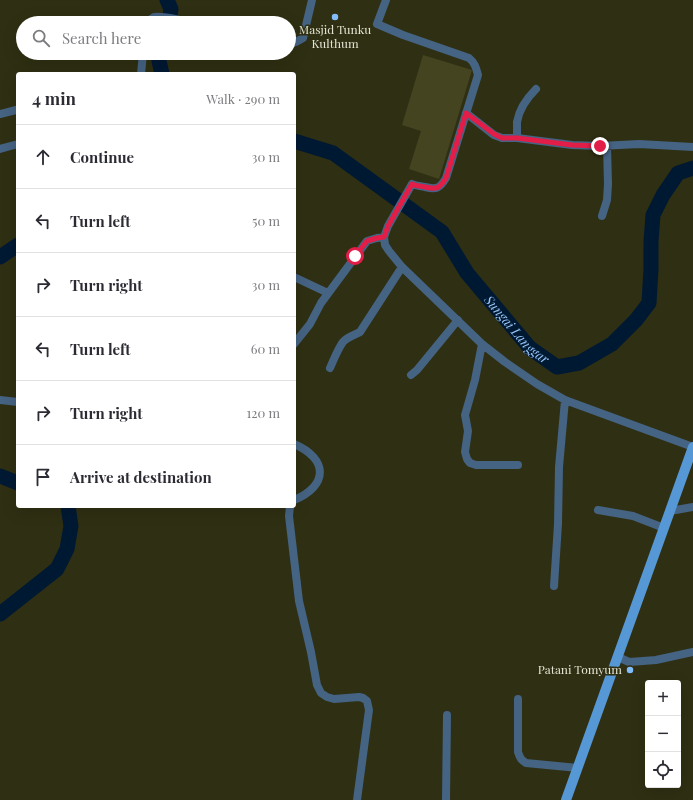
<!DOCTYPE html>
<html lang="en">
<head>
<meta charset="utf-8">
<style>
  body { margin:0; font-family:"Playfair Display",serif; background:#f2f2f3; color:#2b2b33 }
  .controls { position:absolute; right:12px; bottom:12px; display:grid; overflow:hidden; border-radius:4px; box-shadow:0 4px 16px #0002 }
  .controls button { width:36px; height:36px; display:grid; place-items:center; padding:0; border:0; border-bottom:1px solid #e1e1e2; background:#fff; color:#2b2b33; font:20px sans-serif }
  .stop { position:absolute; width:12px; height:12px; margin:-9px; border:3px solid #e11d48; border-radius:50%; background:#fff }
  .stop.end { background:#e11d48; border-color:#fff; box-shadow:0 1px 4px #0008 }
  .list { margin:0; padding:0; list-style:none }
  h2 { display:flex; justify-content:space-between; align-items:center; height:52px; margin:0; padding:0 16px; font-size:17px }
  h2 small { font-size:13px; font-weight:400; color:#7c7c81 }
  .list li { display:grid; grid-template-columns:26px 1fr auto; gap:12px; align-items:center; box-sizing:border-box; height:64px; padding:0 16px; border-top:1px solid #e1e1e2 }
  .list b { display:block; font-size:15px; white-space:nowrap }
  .list em { font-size:13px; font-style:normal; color:#7c7c81 }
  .icon { flex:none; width:22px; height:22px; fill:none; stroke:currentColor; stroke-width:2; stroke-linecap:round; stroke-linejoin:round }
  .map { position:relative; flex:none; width:693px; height:800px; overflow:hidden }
  .search { position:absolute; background:#fff; box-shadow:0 4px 16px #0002; left:16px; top:16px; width:280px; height:44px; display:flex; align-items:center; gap:10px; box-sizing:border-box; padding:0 14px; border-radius:22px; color:#7c7c81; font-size:15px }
  .panel { position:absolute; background:#fff; box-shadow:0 4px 16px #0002; left:16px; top:72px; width:280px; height:436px; border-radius:4px }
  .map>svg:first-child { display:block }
  .green { fill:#454420 }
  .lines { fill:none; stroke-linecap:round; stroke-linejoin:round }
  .river { stroke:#001933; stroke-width:15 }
  .minor { stroke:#456382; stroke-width:8 }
  .major { stroke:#5697d5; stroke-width:10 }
  .route { stroke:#e11d48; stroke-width:5 }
  .poi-dot { fill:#80bdfa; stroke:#2f2f13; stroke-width:1.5 }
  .labels { text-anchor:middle; stroke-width:3; stroke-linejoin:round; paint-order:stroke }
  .poi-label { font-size:12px; fill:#e3e3d2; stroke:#2f2f13 }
  .water-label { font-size:13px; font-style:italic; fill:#97c6f6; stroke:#2f2f13 }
</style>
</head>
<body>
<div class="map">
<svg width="693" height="800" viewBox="0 0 693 800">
  <rect width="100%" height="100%" fill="#2f2f13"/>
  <!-- green -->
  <path class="green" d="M423,55L472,70L439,179L409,169L421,131L402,125Z"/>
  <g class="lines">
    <!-- river -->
    <g class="river">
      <path d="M167,0L171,9L169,23"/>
      <path d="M159,53V61L162,74"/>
      <path id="s1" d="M294,141L333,153L442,232L467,273L530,348L557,367L579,363L612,344L636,320L649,303L651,269V241L653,215L663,195L678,173L693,168"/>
      <path d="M0,257L18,245"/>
      <path d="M0,476L18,483"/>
      <path d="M0,614L57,569L67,549L71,526L68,506"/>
    </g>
    <!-- minor -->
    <path class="minor" d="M386,0L377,24L403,35L469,58C475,63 476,68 478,75L446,178C440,188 437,190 425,187C420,186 416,186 412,184L388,226L384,237L385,245L389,251L402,267L482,344L505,362L537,384L565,400L693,447
      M147,23C149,21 151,18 154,17C160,15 185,21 192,23
      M289,44L296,42L303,38L312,0
      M141,74L143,53
      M466,113L494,135L502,138H517L572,145L600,146L639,144L693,147
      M0,114L16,110
      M517,138C517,133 517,127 517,122C519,110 527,98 536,89
      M0,149L18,144
      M602,216L607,200L608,184L607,146
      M294,277L328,293
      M294,344L310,324L321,303L367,241L377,238L384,237
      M482,344L475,380L465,415L468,431L465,452L467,459L470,463L476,465H518
      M330,368C333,361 339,347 343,342C347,337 355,335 360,332L402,267
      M411,375L417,370L458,320
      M0,400L18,402
      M294,444C329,459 328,486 294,500
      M290,506L289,516L299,601L311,652L317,685L321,693L327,697L334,699L359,697L363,698L367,701L369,710L357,800
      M598,510L633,516L664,528
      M670,511L693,507
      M554,586L558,524L559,467L565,400
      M618,657L629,662L643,661L656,660L693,652
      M518,699V752C520,758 521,760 526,763L578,768
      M446,800L447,715"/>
    <!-- major -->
    <path class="major" d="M566,800L693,447"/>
  </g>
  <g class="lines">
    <!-- route -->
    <path class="route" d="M355,256L367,241L377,238L384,237L388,226L412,184C416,186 420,186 425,187C437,190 440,188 446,178L466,113L494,134L502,138H517L572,145L600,146"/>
  </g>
  <!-- markers -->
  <g class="poi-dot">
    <circle cx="335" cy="17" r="4"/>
    <circle cx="630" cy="670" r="4"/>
  </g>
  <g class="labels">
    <!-- poi labels -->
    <g class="poi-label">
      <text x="335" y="34">Masjid Tunku<tspan x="335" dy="14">Kulthum</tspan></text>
      <text x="622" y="674" text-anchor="end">Patani Tomyum</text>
    </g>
    <!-- water labels -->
    <g class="water-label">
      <text dy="5" stroke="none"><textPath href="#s1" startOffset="299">Sungai Langgar</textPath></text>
    </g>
  </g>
</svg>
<div class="controls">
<button>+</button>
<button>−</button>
<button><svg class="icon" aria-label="locate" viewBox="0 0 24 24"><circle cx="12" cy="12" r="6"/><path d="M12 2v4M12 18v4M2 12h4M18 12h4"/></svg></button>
</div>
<div class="stop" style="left:355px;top:256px"></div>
<div class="stop end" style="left:600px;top:146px"></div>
<div class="search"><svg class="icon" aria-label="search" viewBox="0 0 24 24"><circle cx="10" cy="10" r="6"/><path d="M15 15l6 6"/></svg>Search here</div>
<section class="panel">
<h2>4 min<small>Walk · 290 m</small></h2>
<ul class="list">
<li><svg class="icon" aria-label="ahead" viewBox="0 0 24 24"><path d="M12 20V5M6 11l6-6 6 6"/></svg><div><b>Continue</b></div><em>30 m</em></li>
<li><svg class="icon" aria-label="left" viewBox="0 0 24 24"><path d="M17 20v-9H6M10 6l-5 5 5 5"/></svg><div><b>Turn left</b></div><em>50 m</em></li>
<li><svg class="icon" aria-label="right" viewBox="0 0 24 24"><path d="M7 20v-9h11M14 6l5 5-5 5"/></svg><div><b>Turn right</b></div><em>30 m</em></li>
<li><svg class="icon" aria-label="left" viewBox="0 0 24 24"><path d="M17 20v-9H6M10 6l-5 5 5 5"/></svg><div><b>Turn left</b></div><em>60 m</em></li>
<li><svg class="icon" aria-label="right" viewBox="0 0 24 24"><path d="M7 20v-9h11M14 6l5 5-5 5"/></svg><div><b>Turn right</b></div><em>120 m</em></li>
<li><svg class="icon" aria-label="arrive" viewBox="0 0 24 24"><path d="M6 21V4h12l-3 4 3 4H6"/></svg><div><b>Arrive at destination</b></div></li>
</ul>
</section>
</div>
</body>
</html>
